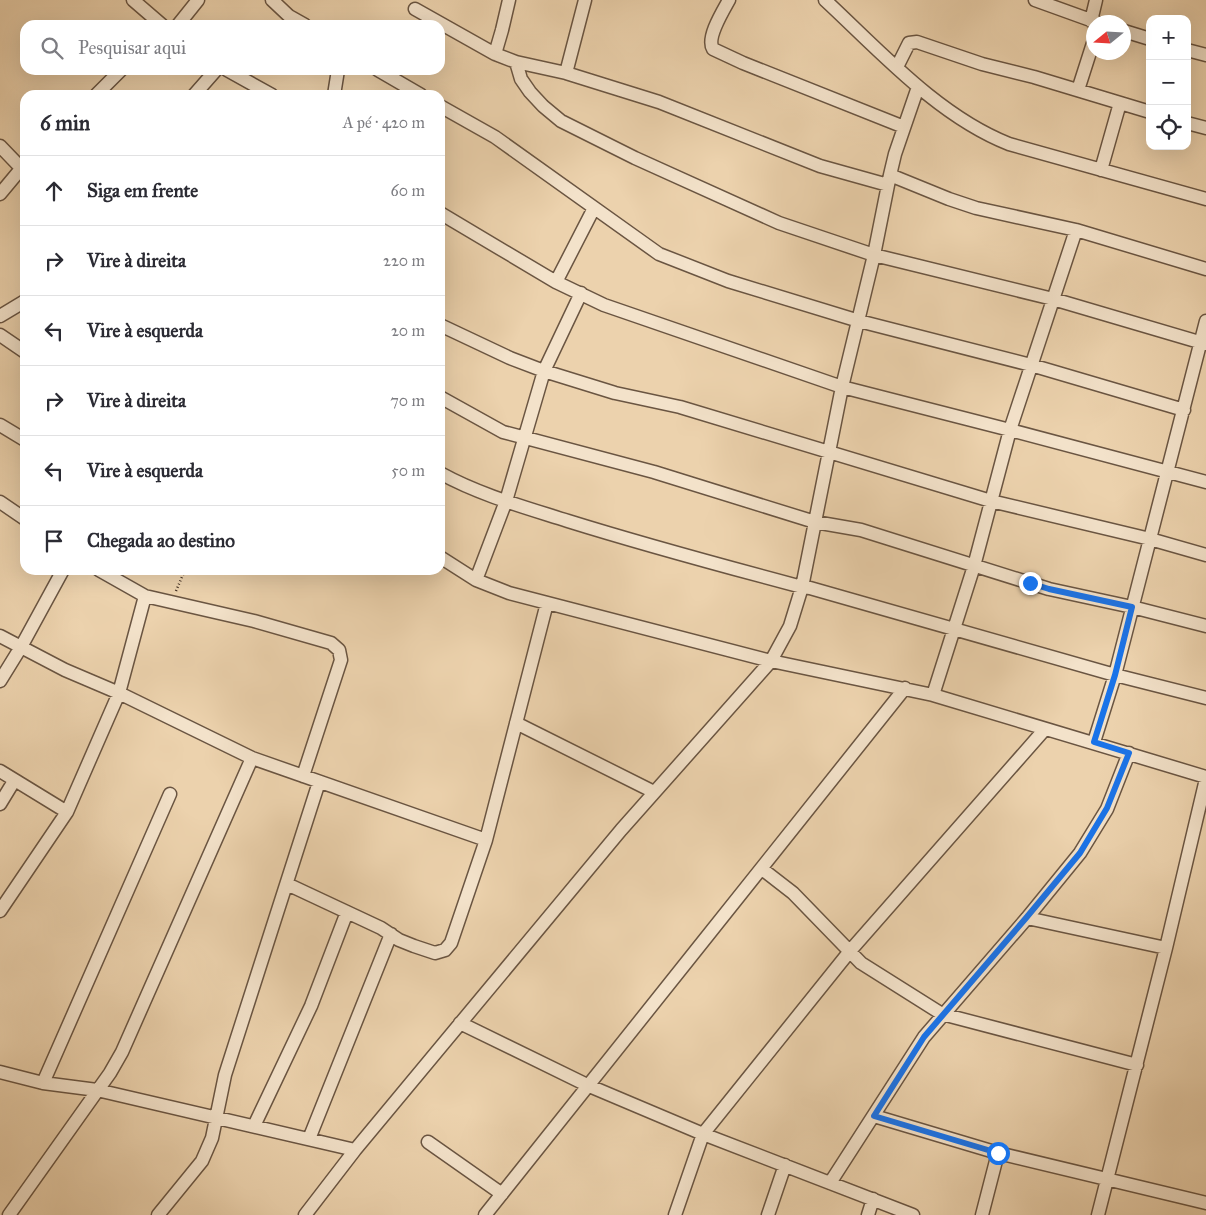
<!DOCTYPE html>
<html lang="pt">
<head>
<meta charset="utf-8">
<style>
  body { margin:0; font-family:"IM FELL Great Primer",serif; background:#f7f7f7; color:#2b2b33 }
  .controls { position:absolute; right:15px; top:15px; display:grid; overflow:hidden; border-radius:10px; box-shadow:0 5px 20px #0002 }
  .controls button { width:45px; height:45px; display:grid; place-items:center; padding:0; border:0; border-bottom:1px solid #e1e1e2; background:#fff; color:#2b2b33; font:25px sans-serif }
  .compass { position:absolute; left:1086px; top:15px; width:45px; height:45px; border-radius:50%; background:#fff; box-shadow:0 5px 20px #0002; rotate:252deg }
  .stop { position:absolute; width:15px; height:15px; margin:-11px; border:4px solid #1a73e8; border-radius:50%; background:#fff }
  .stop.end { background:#1a73e8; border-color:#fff; box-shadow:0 1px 5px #0008 }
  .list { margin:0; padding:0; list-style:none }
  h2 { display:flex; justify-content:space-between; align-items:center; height:65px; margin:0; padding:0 20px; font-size:21px }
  h2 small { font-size:16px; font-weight:400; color:#7c7c81 }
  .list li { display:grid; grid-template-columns:32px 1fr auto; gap:15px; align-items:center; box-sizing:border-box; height:70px; padding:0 20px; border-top:1px solid #e1e1e2 }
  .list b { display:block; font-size:19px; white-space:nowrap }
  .list em { font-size:16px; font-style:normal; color:#7c7c81 }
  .icon { flex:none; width:28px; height:28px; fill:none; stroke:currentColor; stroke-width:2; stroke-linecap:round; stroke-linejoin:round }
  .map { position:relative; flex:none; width:1206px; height:1215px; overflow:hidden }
  .search { position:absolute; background:#fff; box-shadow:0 5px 20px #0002; left:20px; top:20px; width:425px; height:55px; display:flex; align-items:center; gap:12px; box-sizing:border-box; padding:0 18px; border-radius:15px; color:#7c7c81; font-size:19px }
  .panel { position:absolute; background:#fff; box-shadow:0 5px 20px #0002; left:20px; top:90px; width:425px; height:485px; border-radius:15px }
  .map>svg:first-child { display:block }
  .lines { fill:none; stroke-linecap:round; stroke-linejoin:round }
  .minor-casing { stroke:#6a5542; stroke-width:15 }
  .path { stroke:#3e2b1e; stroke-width:2.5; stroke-dasharray:1 2.5; stroke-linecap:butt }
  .minor { stroke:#f3e2ca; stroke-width:12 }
  .route { stroke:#1a73e8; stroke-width:6 }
</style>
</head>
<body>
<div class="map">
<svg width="1206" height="1215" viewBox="0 0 1206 1215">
  <rect width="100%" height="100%" fill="#ecd2ad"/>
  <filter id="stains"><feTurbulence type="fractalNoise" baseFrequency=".004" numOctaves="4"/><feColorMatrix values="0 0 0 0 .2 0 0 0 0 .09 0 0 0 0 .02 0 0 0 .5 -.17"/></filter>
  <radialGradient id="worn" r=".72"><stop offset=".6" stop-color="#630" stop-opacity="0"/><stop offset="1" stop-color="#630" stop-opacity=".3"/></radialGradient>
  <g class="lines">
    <defs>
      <path id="minor" d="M133,0L162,25
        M272,0L289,16L305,25
        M509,0L502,30L495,54L516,62L566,73L659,102L820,166L888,185
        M729,0C723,11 706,38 713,49L743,63L904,127
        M825,0C880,51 938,116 1009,144L1206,199
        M1035,0L1096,22
        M415,9L495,54
        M1091,21L1096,0
        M178,25L198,0
        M1124,31L1150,39
        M1187,50L1206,55
        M516,62L521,79L530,92L543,106L561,121L635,158L779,223L874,255L1053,299L1206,344
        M897,67L909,43L917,42L982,64L1034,77L1150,112
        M227,70L272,95
        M378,70L421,95
        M566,73L585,0
        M1078,90L1094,40
        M96,95L121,70
        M194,95L216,70
        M334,95L338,70
        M440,106L495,137L659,254L728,281L859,321L1031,365L1184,410
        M1187,123L1206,128
        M0,146L25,172
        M1101,170L1120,103
        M890,175L949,199L976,208L1076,230L1206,269
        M0,194L25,164
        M440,213L556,282L604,305L842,387L1010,430L1206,482
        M556,282L594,208
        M0,316L25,301
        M440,325L510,358L544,371L615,393L680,407L991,501L1150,539L1206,555
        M0,335L25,352
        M440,397L503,432L654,472L815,522L861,530L1049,589L1132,607L1206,626
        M0,425L25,440
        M440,473C480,495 524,507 568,521C645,545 723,566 802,587L810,588L1115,675L1206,698
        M0,502L25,519
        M440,557L476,580L509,593L771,661L933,695L1206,777
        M99,570L145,596L254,621L331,643L339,650L341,660L303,776
        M476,580L506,501L544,371L581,293
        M0,636L65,670L119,693L252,758L486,840
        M0,681L21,647L63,570
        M933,695L974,566L1010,430L1076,230
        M516,723L654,792
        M1094,742L1115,675L1206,321
        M0,771L67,812
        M0,804L14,781
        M762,869L793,893L861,963L942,1014L1137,1065
        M287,884L381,928L399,940L414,946L435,953L445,950L451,943L486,840L547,603
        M0,911L67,812L119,693L145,596
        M1027,918L1166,948
        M460,1023L587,1085L703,1134L913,1215
        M0,1072L43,1083L97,1090L355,1150
        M43,1083L170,794
        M874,1116L998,1153L1206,1203
        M254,1126L311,1006L347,912
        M309,1139L391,934
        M428,1142L502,1194
        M830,1183L924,1037L1027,918L1080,853L1107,809L1129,753
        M9,1215L110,1073L122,1052L252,758
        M158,1215L202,1161L212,1138L225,1075L319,782
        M305,1215L355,1150L621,830L771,661L790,626L802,587L842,387L874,255L890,175L895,154L918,87
        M485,1215C624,1039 766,864 905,688
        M675,1215L703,1134L850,951L1045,729
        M768,1215L785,1165
        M868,1215L873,1199
        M982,1215L998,1153
        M1098,1215L1166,948L1206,779"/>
    </defs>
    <!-- minor casing -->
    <use href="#minor" class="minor-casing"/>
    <!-- path -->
    <path class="path" d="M176,591L185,570"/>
    <!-- minor -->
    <use href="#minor" class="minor"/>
  </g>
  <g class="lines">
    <!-- route -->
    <path class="route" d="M998,1153L874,1116L924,1037L1026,918L1080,853L1107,808L1129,753L1094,742L1115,675L1132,607L1049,589L1030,583"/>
  </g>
  <rect width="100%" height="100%" filter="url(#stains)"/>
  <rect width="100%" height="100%" fill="url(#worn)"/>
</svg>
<div class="controls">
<button>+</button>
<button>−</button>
<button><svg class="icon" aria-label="locate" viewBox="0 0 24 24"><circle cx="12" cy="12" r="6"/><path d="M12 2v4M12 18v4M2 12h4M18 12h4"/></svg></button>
</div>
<svg class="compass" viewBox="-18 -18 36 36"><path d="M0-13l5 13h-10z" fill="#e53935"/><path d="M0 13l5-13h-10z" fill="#7c7c81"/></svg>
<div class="stop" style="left:998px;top:1153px"></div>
<div class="stop end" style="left:1030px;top:583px"></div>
<div class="search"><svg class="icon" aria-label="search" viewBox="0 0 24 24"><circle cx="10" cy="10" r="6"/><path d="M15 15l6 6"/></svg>Pesquisar aqui</div>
<section class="panel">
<h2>6 min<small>A pé · 420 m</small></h2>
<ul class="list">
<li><svg class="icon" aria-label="ahead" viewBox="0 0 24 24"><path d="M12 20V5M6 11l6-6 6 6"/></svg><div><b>Siga em frente</b></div><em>60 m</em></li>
<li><svg class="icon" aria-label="right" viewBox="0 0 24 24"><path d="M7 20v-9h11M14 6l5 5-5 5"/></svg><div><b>Vire à direita</b></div><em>220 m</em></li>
<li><svg class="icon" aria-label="left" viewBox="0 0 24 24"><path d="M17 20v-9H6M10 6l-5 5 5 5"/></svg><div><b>Vire à esquerda</b></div><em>20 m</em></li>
<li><svg class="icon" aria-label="right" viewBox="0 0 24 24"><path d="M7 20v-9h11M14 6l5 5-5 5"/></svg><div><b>Vire à direita</b></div><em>70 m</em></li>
<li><svg class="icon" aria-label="left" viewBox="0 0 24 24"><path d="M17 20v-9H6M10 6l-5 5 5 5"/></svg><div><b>Vire à esquerda</b></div><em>50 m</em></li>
<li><svg class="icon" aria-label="arrive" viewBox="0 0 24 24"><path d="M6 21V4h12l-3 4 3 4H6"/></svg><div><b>Chegada ao destino</b></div></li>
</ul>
</section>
</div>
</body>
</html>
